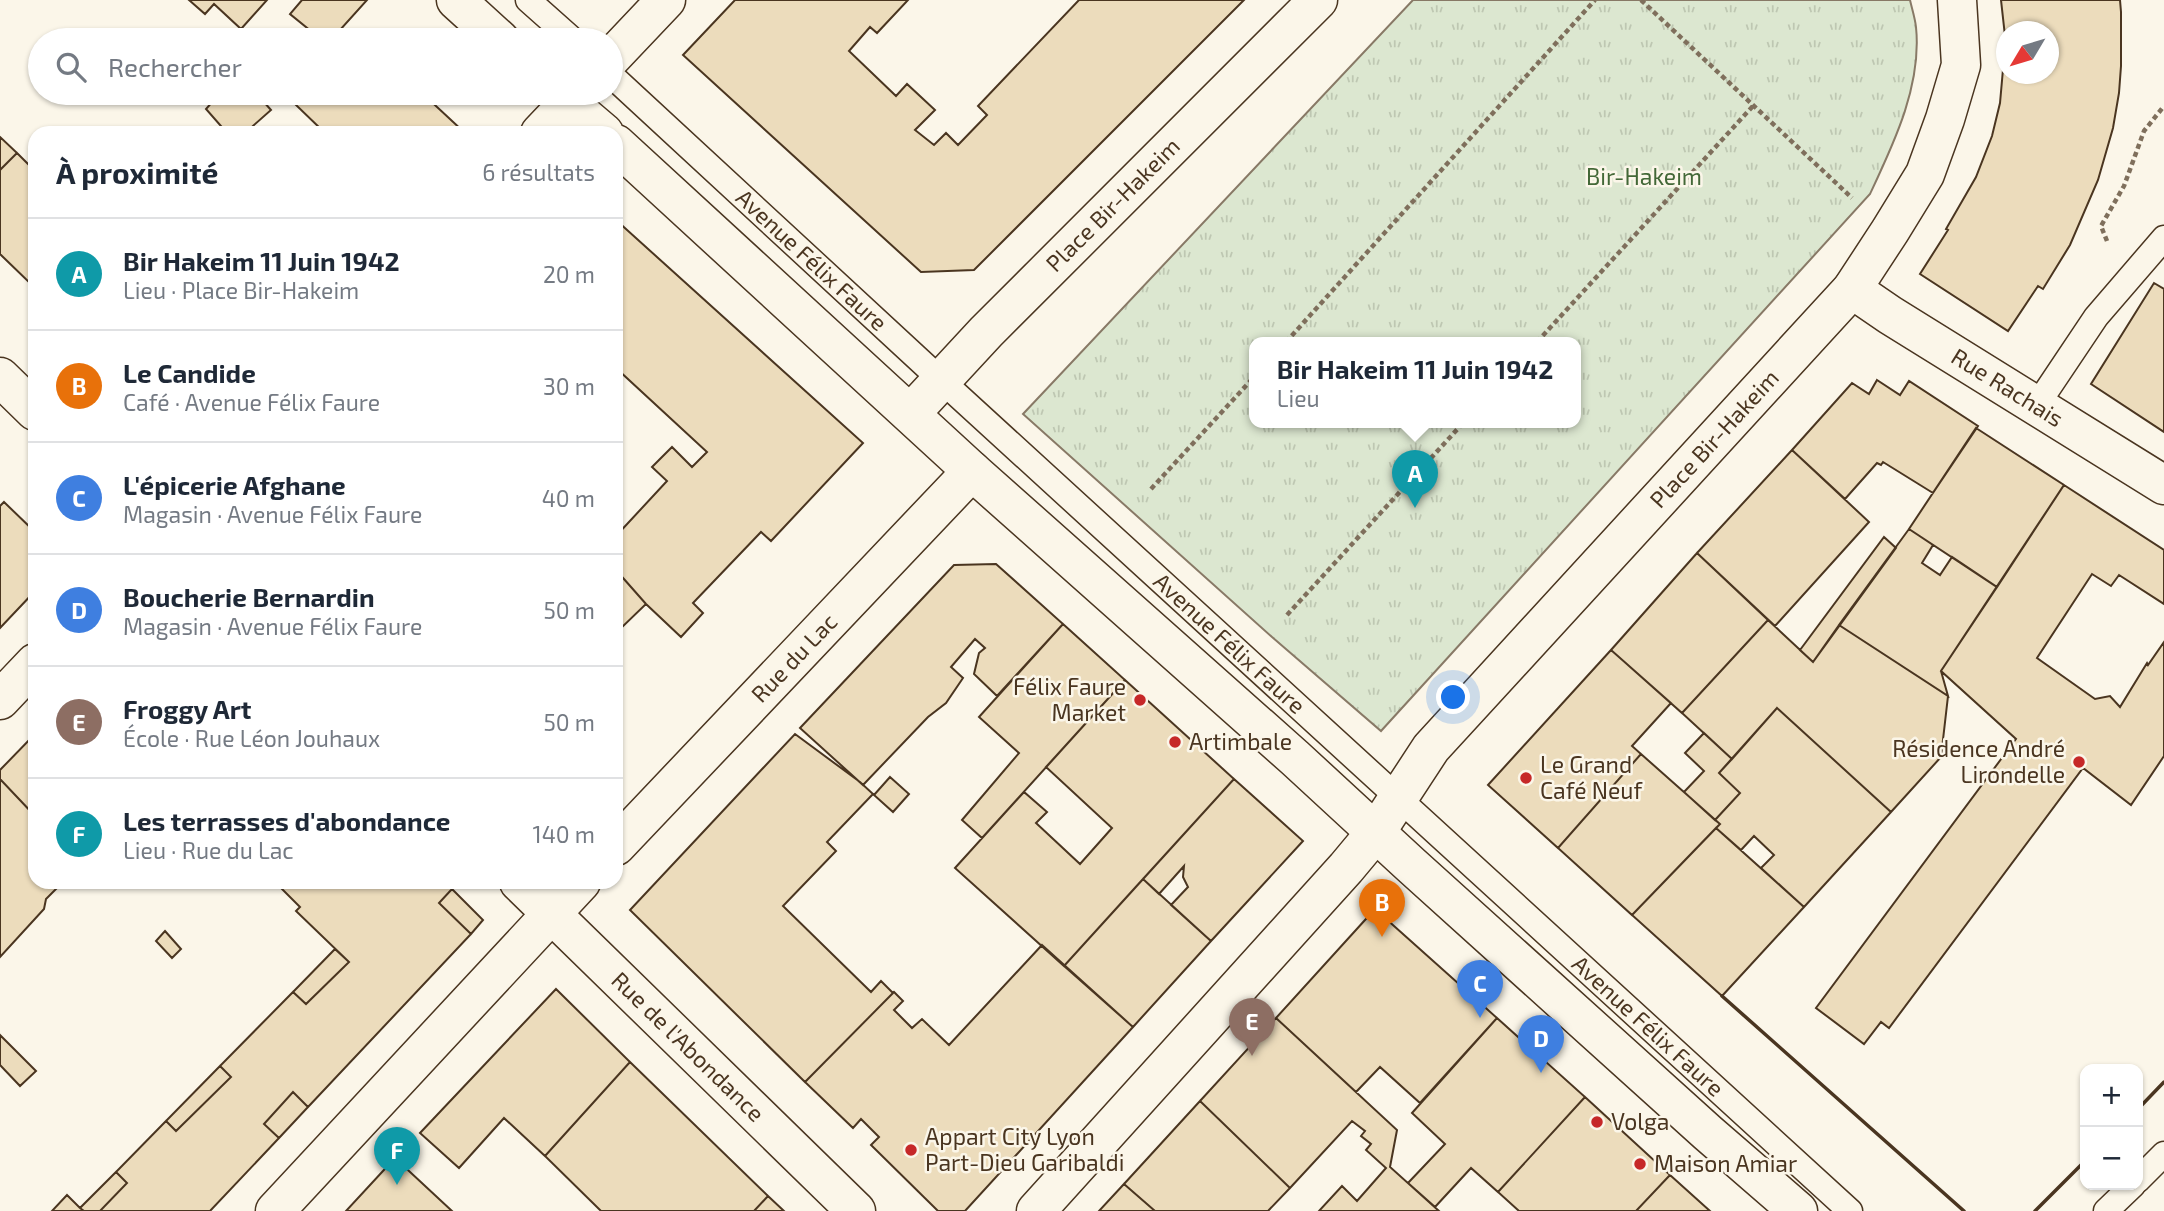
<!DOCTYPE html>
<html lang="fr">
<head>
<meta charset="utf-8">
<style>
  body { margin:0; font-family:"Exo 2",sans-serif; background:#f6f6f7; color:#1f2937 }
  .controls { position:absolute; right:21px; bottom:21px; display:grid; overflow:hidden; border-radius:14px; box-shadow:0 2px 5px #0004 }
  .controls button { width:63px; height:63px; display:grid; place-items:center; padding:0; border:0; border-bottom:2px solid #e0e1e3; background:#fff; color:#1f2937; font:35px sans-serif }
  .compass { position:absolute; left:1996px; top:21px; width:63px; height:63px; border-radius:50%; background:#fff; box-shadow:0 2px 5px #0004; rotate:232deg }
  .you { position:absolute; left:1454px; top:698px; width:24px; height:24px; margin:-18px; border:5px solid #fff; border-radius:50%; background:#1a73e8; box-shadow:0 0 0 10px #1a73e833 }
  .badge { display:grid; place-items:center; width:46px; height:46px; border-radius:50%; background:#c62828; color:#fff; font-size:23px; font-weight:700 }
  .pin { position:absolute; translate:-50% -58px; filter:drop-shadow(0 2px 4px #0008) }
  .pin::after { content:''; position:absolute; top:37px; width:24px; height:21px; background:inherit; clip-path:polygon(0 0,100% 0,50% 100%) }
  .popup { position:absolute; left:1249px; top:337px; width:332px; height:91px; box-sizing:border-box; display:grid; place-content:center; border-radius:14px; background:#fff; filter:drop-shadow(0 2px 5px #0005); font-size:23px; white-space:nowrap; color:#747a83 }
  .popup b { font-size:26px; color:#1f2937 }
  .popup::after { content:''; position:absolute; left:50%; top:100%; margin-left:-14px; border:14px solid transparent; border-top-color:#fff }
  .list { margin:0; padding:0; list-style:none }
  h2 { display:flex; justify-content:space-between; align-items:center; height:91px; margin:0; padding:0 28px; font-size:30px }
  h2 small { font-size:23px; font-weight:400; color:#747a83 }
  .list li { display:grid; grid-template-columns:46px 1fr auto; gap:21px; align-items:center; box-sizing:border-box; height:112px; padding:0 28px; border-top:2px solid #e0e1e3 }
  .list b { display:block; font-size:26px; white-space:nowrap }
  .list p { margin:0; font-size:23px; white-space:nowrap; color:#747a83 }
  .list em { font-size:23px; font-style:normal; color:#747a83 }
  .icon { flex:none; width:38px; height:38px; fill:none; stroke:currentColor; stroke-width:2; stroke-linecap:round; stroke-linejoin:round }
  .map { position:relative; flex:none; width:2164px; height:1211px; overflow:hidden }
  .search { position:absolute; background:#fff; box-shadow:0 2px 5px #0004; left:28px; top:28px; width:595px; height:77px; display:flex; align-items:center; gap:18px; box-sizing:border-box; padding:0 24px; border-radius:38px; color:#747a83; font-size:26px }
  .panel { position:absolute; background:#fff; box-shadow:0 2px 5px #0004; left:28px; top:126px; width:595px; height:763px; border-radius:21px }
  .map>svg:first-child { display:block }
  .park { fill:url(#park-tufts); stroke:#887966; stroke-width:2; fill-rule:evenodd }
  .building { fill:#ecdcbc; stroke:#4a3520; stroke-width:2; fill-rule:evenodd }
  .lines { fill:none; stroke-linecap:round; stroke-linejoin:round }
  .lane-casing { stroke:#4a3520; stroke-width:27 }
  .street-casing { stroke:#4a3520; stroke-width:41 }
  .secondary-casing { stroke:#4a3520; stroke-width:41 }
  .path { stroke:#7f6f5c; stroke-width:4.5; stroke-dasharray:5 3.5; stroke-linecap:butt }
  .lane { stroke:#fbf6e9; stroke-width:24 }
  .street { stroke:#fbf6e9; stroke-width:38 }
  .secondary { stroke:#fbf6e9; stroke-width:38 }
  .wall { stroke:#4a3520; stroke-width:3.5 }
  .poi-dot { fill:#c62828; stroke:#fbf6e9; stroke-width:2.5 }
  .labels { text-anchor:middle; stroke-width:5; stroke-linejoin:round; paint-order:stroke }
  .park-label { font-size:23px; fill:#436837; stroke:#fbf6e9 }
  .street-label { font-size:23px; fill:#4a3520; stroke:#fbf6e9 }
  .poi-label { font-size:23px; fill:#4a3520; stroke:#fbf6e9; text-anchor:start }
</style>
</head>
<body>
<div class="map">
<svg width="2164" height="1211" viewBox="0 0 2164 1211">
  <defs>
    <pattern id="park-tufts" width="24" height="20" patternUnits="userSpaceOnUse" patternTransform="scale(1.75)"><rect width="24" height="20" fill="#dce7d0"/><path d="M3 7l-1-3M5 7V3M7 7l1-3M15 17l-1-3M17 17v-4M19 17l1-3" fill="none" stroke="#bec7b2"/></pattern>
  </defs>
  <rect width="100%" height="100%" fill="#fbf6e9"/>
  <!-- park -->
  <path class="park" d="M1413,0H1910C1912,9 1915,18 1916,27C1922,85 1894,143 1870,194L1381,731L1272,637L1023,414ZM1254,342H1576V422H1254Z"/>
  <!-- building -->
  <path class="building" d="M189,0H267L241,29L214,4L205,14Z
    M302,0H367L331,40H322L290,14Z
    M735,0H908L877,33L870,27L849,51L896,96L907,84L935,110L915,130L934,145L946,133L958,145L987,115L978,106L1079,0H1244L974,270L921,272L683,55Z
    M2001,0H2120L2121,12V66L2119,93L2113,128L2098,180L2070,245L2043,289L2038,286L2008,331L1920,274L1948,230L1946,229L1976,177L1992,136L2000,103L2004,58L2005,36ZM2007,32H2048V74H2007Z
    M220,93H256L271,110L245,133H227L206,109Z
    M307,93H422L465,133H325L296,105Z
    M0,137L17,153L0,170Z
    M17,153L35,171V288L0,254V170Z
    M616,220L863,443L771,541L761,532L693,603L703,613L681,637L646,604L616,570V536L667,481L652,467L672,447L692,467L707,452L616,368Z
    M2154,283L2164,289V432L2091,384Z
    M1877,380L1900,395L1909,381L1978,426L1933,493L1883,462L1881,465L1877,463L1845,499L1792,450L1852,383L1869,394Z
    M1976,428L2064,485L1997,587L1909,529Z
    M1792,450L1869,522L1775,626L1697,553Z
    M2064,485L2164,550V604L2119,575L2111,586L2092,574L2037,658L2095,699L2110,696L2120,707L2147,663L2148,665L2164,642V756L2131,805L2083,768L1889,1028L1881,1022L1864,1044L1816,1008L2016,739L1941,671Z
    M4,502L35,532V591L0,628V506Z
    M1909,529L1933,545L1922,563L1940,575L1952,557L1997,587L1941,671L1948,696L1839,625Z
    M1884,537L1896,548L1813,662L1800,650Z
    M1697,553L1768,620L1682,713L1611,650Z
    M996,564L1063,624L997,696L974,674L979,653L985,648L975,639L951,667L963,678L946,703L928,717L863,785L800,728L954,565Z
    M616,570L646,604L616,633Z
    M1768,620L1813,662L1839,625L1948,696L1941,757L1891,812L1777,708L1732,759L1682,713Z
    M1063,624L1125,680L982,838L962,820L1019,753L979,717Z
    M1611,650L1671,703L1632,746L1641,754L1558,848L1488,785Z
    M1125,680L1234,779L1064,966L955,868L1024,792L1047,812L1036,823L1080,864L1112,828L1046,767Z
    M1777,708L1891,812L1804,907L1761,868L1774,855L1754,836L1741,850L1716,828L1720,824L1715,820L1740,793L1719,773Z
    M1704,733L1732,759L1719,773L1740,793L1715,820L1684,792L1704,771L1685,753Z
    M35,734V816L0,779V770Z
    M795,734L860,782L873,794L827,842L836,851L783,906L871,992L881,981L893,993L805,1082L630,910Z
    M1641,754L1720,824L1632,915L1558,848Z
    M890,777L909,794L893,812L874,795Z
    M0,779L35,816V882H63L46,899L44,909L0,957Z
    M1234,779L1303,841L1211,941L1171,905L1188,887L1183,877L1184,866L1159,894L1143,879Z
    M1716,828L1804,907L1722,996L1632,915Z
    M1143,879L1211,941L1133,1027L1064,966Z
    M275,882H445L452,889L439,903L471,934L308,1107L293,1092L264,1124L279,1138L210,1211H100L127,1183L116,1172L166,1121L176,1131L231,1077L220,1066L293,992L306,1004L349,962L296,911L300,907Z
    M452,889L483,920L471,934L439,903Z
    M1375,909L1497,1018L1420,1103L1380,1067L1356,1092L1276,1018Z
    M165,931L181,949L172,958L156,941Z
    M1042,945L1133,1027L965,1211H938L871,1145L879,1137L861,1119L853,1128L805,1082L894,992L903,1001L894,1010L912,1028L922,1019L949,1045Z
    M335,949L349,962L306,1004L293,992Z
    M556,989L630,1062L545,1156L504,1118L459,1168L420,1133Z
    M1276,1018L1397,1130L1390,1167L1439,1211H1319L1342,1186L1357,1201L1386,1168L1366,1150L1371,1144L1361,1136L1365,1131L1352,1121L1290,1188L1200,1101Z
    M1497,1018L1585,1097L1498,1192L1471,1168L1435,1207L1408,1183L1445,1144L1412,1113Z
    M0,1035L36,1071L20,1086L0,1065Z
    M630,1062L768,1196L754,1211H601L545,1156Z
    M220,1066L231,1077L176,1131L166,1121Z
    M293,1092L308,1107L279,1138L264,1124Z
    M1585,1097L1670,1175L1636,1211H1519L1498,1192Z
    M1200,1101L1290,1188L1268,1211H1155L1124,1184Z
    M395,1158L452,1211H346Z
    M116,1172L127,1183L100,1211H84L80,1208Z
    M1670,1175L1710,1211H1636Z
    M1124,1184L1155,1211H1099Z
    M67,1195L80,1208L84,1211H52Z
    M768,1196L784,1211H754Z"/>
  <g class="lines">
    <defs>
      <g id="lane">
        <path d="M528,0L573,40"/>
        <path id="s1" d="M611,75L941,380L1850,1211"/>
        <path d="M2037,405L2096,317L2164,238"/>
        <path d="M2138,1180L2164,1154"/>
        <path d="M2106,1211L2133,1185"/>
      </g>
      <g id="street">
        <path d="M611,58L666,0"/>
        <path d="M540,133L578,93"/>
        <path id="s2" d="M1852,289L1890,315L2164,485"/>
        <path d="M0,377L35,411"/>
        <path id="s3" d="M911,413L986,332L1318,0"/>
        <path d="M0,700L35,663"/>
        <path id="s4" d="M616,846L972,471"/>
        <path id="s5" d="M519,882L856,1211"/>
        <path d="M275,1211L581,882"/>
        <path id="s6" d="M1036,1211L1346,868L1376,832L1431,748L1852,289L1890,231L1925,174L1945,119L1961,65L1957,0"/>
      </g>
      <path id="secondary" d="M456,0L500,40
        M557,93L604,133
        M616,144L972,471L1295,758L1411,865L1708,1133L1798,1211"/>
    </defs>
    <!-- lane casing -->
    <use href="#lane" class="lane-casing"/>
    <!-- street casing -->
    <use href="#street" class="street-casing"/>
    <!-- secondary casing -->
    <use href="#secondary" class="secondary-casing"/>
    <!-- path -->
    <path class="path" d="M1641,0L1852,198
      M2107,241L2101,226L2124,186L2144,131L2164,106
      M1286,342L1595,0
      M1537,342L1753,106
      M1151,489L1254,377
      M1287,615L1464,422"/>
    <!-- lane -->
    <use href="#lane" class="lane"/>
    <!-- street -->
    <use href="#street" class="street"/>
    <!-- secondary -->
    <use href="#secondary" class="secondary"/>
    <!-- wall -->
    <path class="wall" d="M1722,996L1964,1211
      M2138,1109L2164,1082
      M2035,1211L2085,1161"/>
  </g>
  <!-- markers -->
  <g class="poi-dot">
    <circle cx="1140" cy="700" r="7"/>
    <circle cx="1175" cy="742" r="7"/>
    <circle cx="2079" cy="762" r="7"/>
    <circle cx="1526" cy="778" r="7"/>
    <circle cx="1597" cy="1122" r="7"/>
    <circle cx="911" cy="1150" r="7"/>
    <circle cx="1640" cy="1164" r="7"/>
  </g>
  <g class="labels">
    <!-- park labels -->
    <g class="park-label">
      <text x="1644" y="185">Bir-Hakeim</text>
    </g>
    <!-- street labels -->
    <g class="street-label">
      <text dy="8" stroke="none"><textPath href="#s3" startOffset="290">Place Bir-Hakeim</textPath></text>
      <text dy="8" stroke="none"><textPath href="#s1" startOffset="273">Avenue Félix Faure</textPath></text>
      <text dy="8" stroke="none"><textPath href="#s2" startOffset="184">Rue Rachais</textPath></text>
      <text dy="8" stroke="none"><textPath href="#s6" startOffset="1029">Place Bir-Hakeim</textPath></text>
      <text dy="8" stroke="none"><textPath href="#s1" startOffset="840">Avenue Félix Faure</textPath></text>
      <text dy="8" stroke="none"><textPath href="#s4" startOffset="259">Rue du Lac</textPath></text>
      <text dy="8" stroke="none"><textPath href="#s1" startOffset="1407">Avenue Félix Faure</textPath></text>
      <text dy="8" stroke="none"><textPath href="#s5" startOffset="236">Rue de l'Abondance</textPath></text>
    </g>
    <!-- poi labels -->
    <g class="poi-label">
      <text x="1126" y="695" text-anchor="end">Félix Faure<tspan x="1126" dy="26">Market</tspan></text>
      <text x="1189" y="750">Artimbale</text>
      <text x="2065" y="757" text-anchor="end">Résidence André<tspan x="2065" dy="26">Lirondelle</tspan></text>
      <text x="1540" y="773">Le Grand<tspan x="1540" dy="26">Café Neuf</tspan></text>
      <text x="1611" y="1130">Volga</text>
      <text x="925" y="1145">Appart City Lyon<tspan x="925" dy="26">Part-Dieu Garibaldi</tspan></text>
      <text x="1654" y="1172">Maison Amiar</text>
    </g>
  </g>
</svg>
<div class="controls">
<button>+</button>
<button>−</button>
</div>
<svg class="compass" viewBox="-18 -18 36 36"><path d="M0-13l5 13h-10z" fill="#e53935"/><path d="M0 13l5-13h-10z" fill="#747a83"/></svg>
<div class="you"></div>
<div class="pin badge" style="left:1415px;top:508px;background:#0f9aa8">A</div>
<div class="popup"><b>Bir Hakeim 11 Juin 1942</b>Lieu</div>
<div class="pin badge" style="left:1382px;top:937px;background:#e8710a">B</div>
<div class="pin badge" style="left:1480px;top:1018px;background:#3f7fe0">C</div>
<div class="pin badge" style="left:1541px;top:1073px;background:#3f7fe0">D</div>
<div class="pin badge" style="left:1252px;top:1056px;background:#8d6e63">E</div>
<div class="pin badge" style="left:397px;top:1185px;background:#0f9aa8">F</div>
<div class="search"><svg class="icon" aria-label="search" viewBox="0 0 24 24"><circle cx="10" cy="10" r="6"/><path d="M15 15l6 6"/></svg>Rechercher</div>
<section class="panel">
<h2>À proximité<small>6 résultats</small></h2>
<ul class="list">
<li><span class="badge" style="background:#0f9aa8">A</span><div><b>Bir Hakeim 11 Juin 1942</b><p>Lieu · Place Bir-Hakeim</p></div><em>20 m</em></li>
<li><span class="badge" style="background:#e8710a">B</span><div><b>Le Candide</b><p>Café · Avenue Félix Faure</p></div><em>30 m</em></li>
<li><span class="badge" style="background:#3f7fe0">C</span><div><b>L'épicerie Afghane</b><p>Magasin · Avenue Félix Faure</p></div><em>40 m</em></li>
<li><span class="badge" style="background:#3f7fe0">D</span><div><b>Boucherie Bernardin</b><p>Magasin · Avenue Félix Faure</p></div><em>50 m</em></li>
<li><span class="badge" style="background:#8d6e63">E</span><div><b>Froggy Art</b><p>École · Rue Léon Jouhaux</p></div><em>50 m</em></li>
<li><span class="badge" style="background:#0f9aa8">F</span><div><b>Les terrasses d'abondance</b><p>Lieu · Rue du Lac</p></div><em>140 m</em></li>
</ul>
</section>
</div>
</body>
</html>
